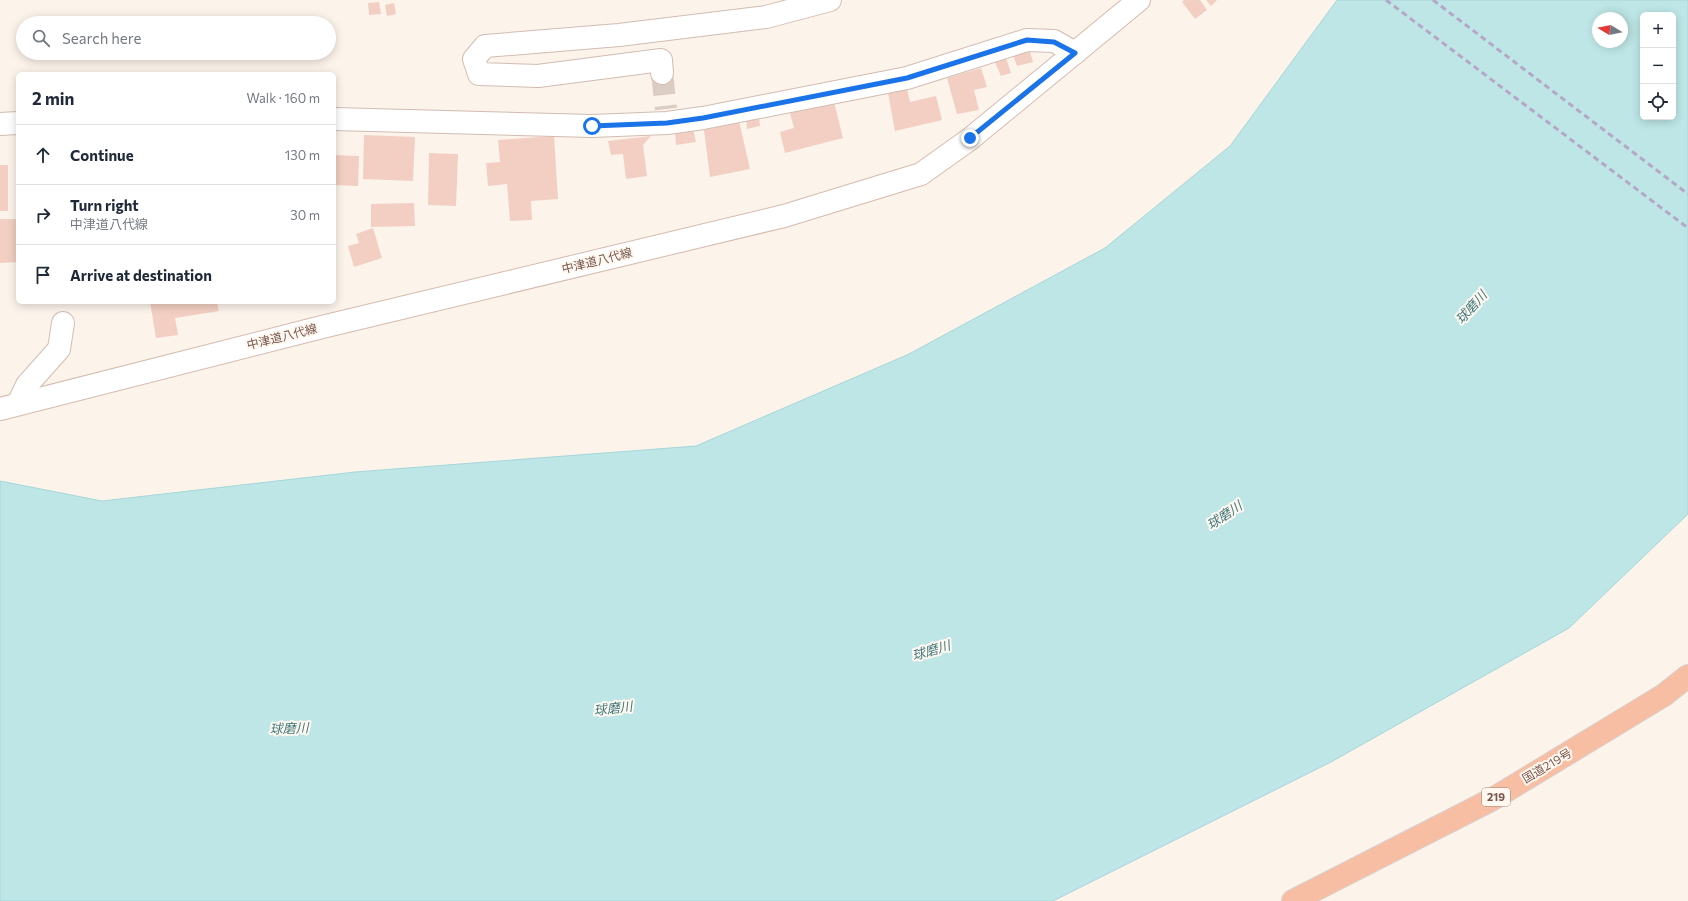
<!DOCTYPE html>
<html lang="en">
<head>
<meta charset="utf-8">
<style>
  body { margin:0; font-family:Commissioner,"Noto Sans JP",sans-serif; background:#f2f2f3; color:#1f2937 }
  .controls { position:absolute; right:12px; top:12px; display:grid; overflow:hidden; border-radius:6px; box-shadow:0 2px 10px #0003 }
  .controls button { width:36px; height:36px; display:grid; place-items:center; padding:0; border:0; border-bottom:1px solid #e0e1e3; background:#fff; color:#1f2937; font:20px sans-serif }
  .compass { position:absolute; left:1592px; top:12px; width:36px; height:36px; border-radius:50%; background:#fff; box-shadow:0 2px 10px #0003; rotate:280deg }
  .stop { position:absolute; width:12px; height:12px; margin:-9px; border:3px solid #1a73e8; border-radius:50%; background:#fff }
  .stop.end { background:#1a73e8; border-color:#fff; box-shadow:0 1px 4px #0008 }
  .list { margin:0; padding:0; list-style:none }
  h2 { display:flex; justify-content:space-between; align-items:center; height:52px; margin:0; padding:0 16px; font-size:17px }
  h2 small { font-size:13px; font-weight:400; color:#747a83 }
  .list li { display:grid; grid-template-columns:26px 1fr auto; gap:12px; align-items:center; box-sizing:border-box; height:60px; padding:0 16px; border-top:1px solid #e0e1e3 }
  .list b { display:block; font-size:15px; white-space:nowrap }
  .list p { margin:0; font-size:13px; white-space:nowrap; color:#747a83 }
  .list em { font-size:13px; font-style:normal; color:#747a83 }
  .icon { flex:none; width:22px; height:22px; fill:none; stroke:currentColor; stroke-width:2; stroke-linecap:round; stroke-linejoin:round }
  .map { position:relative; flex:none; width:1688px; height:901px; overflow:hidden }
  .search { position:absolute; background:#fff; box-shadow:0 2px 10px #0003; left:16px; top:16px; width:320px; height:44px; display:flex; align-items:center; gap:10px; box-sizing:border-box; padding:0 14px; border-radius:22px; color:#747a83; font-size:15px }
  .panel { position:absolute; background:#fff; box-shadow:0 2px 10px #0003; left:16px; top:72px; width:320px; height:232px; border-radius:6px }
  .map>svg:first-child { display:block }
  .water { fill:#bee6e6; stroke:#a5d6d8; fill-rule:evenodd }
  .building { fill:#f2cfc2 }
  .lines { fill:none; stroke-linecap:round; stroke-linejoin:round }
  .minor-tunnel { stroke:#dbccc4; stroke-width:22; stroke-dasharray:22 11; stroke-linecap:butt }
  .minor-casing { stroke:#d2bcb2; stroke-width:24 }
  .secondary-casing { stroke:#d5bbaf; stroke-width:24 }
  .trunk-casing { stroke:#d9d0cd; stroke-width:24 }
  .minor { stroke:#fff; stroke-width:22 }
  .secondary { stroke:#fff; stroke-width:22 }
  .trunk { stroke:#f7bea4; stroke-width:22 }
  .rail { stroke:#b5a7c7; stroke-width:3; stroke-dasharray:6 4; stroke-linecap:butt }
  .route { stroke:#1a73e8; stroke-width:5 }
  .labels { text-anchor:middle; stroke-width:4; stroke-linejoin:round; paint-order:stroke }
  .shield { fill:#fff8f1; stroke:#a0877e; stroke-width:1 }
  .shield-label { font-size:11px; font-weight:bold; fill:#78574d }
  .street-label { font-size:12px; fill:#78574d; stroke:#fff8f1 }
  .water-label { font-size:13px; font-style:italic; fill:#40797c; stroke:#fff8f1 }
</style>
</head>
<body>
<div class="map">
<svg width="1688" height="901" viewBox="0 0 1688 901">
  <rect width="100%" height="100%" fill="#fcf3eb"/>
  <!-- water -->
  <path class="water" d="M1337,0H1688V514L1569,628L1331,762L1053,901H0V481L102,501L355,472L696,446L909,354L1105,248L1230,146ZM1643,15H1673V117H1643ZM1598,18H1622V42H1598Z"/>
  <!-- building -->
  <path class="building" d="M1184,0H1200L1207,10L1195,19L1182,2Z
    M1206,0H1217L1211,6Z
    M379,2L381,14L369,15L368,3Z
    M394,3L396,14L387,16L385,5Z
    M1030,52L1033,62L1017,66L1013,55Z
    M1006,58L1011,73L1001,76L994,60Z
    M981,68L987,87L974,90L979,110L957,114L947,78Z
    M907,89L910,102L936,96L942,120L895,131L888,93Z
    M834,102L843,138L785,153L780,132L794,128L790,113Z
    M759,117L760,126L747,129L746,119Z
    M739,121L750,169L710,177L704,130Z
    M693,128L696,142L676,145L675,131Z
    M364,135L415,137L413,181L363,179Z
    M554,136L558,199L531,201L532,220L510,221L507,184L488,186L486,163L500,162L498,140Z
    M651,136L643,145L647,176L626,179L623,154L611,155L608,141Z
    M429,153L458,154L456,206L428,205Z
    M334,155L359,156L358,186L334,185Z
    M0,165H8V211H0Z
    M414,203L415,226L371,227V204Z
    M0,219H18V262L0,263Z
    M373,228L382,258L354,267L348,246L359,243L356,234Z
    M150,302H217L219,311L175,318L178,335L156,338Z"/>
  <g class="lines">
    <!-- minor-tunnel -->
    <path class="minor-tunnel" d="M662,73L666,109"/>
    <defs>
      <path id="minor" d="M662,73L661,60L538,76L479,74L474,59L485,46L619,35L766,17L830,0
        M334,119L592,126L667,123L703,118L907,78L1027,40L1054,41L1075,53
        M0,124L18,123
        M18,404L27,385L59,349L63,323"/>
      <path id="secondary" d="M0,409L322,327L784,216L921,174L970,139L1139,0"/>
      <path id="trunk" d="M1293,901L1491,800L1664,695L1688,676"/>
    </defs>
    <!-- minor casing -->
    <use href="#minor" class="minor-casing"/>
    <!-- secondary casing -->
    <use href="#secondary" class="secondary-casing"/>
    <!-- trunk casing -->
    <use href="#trunk" class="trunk-casing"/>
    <!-- minor -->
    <use href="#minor" class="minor"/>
    <!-- secondary -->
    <use href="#secondary" class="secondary"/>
    <!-- trunk -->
    <use href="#trunk" class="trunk"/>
    <!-- rail -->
    <path class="rail" d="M1386,0L1688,228
      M1433,0L1688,194"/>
  </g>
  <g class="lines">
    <!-- route -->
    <path class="route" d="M592,126L667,123L703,118L907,78L1027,40L1054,42L1075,53L970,138"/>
  </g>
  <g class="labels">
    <!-- shield labels -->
    <rect class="shield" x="1482" y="788" width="28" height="18" rx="3"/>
    <g class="shield-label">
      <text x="1496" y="801">219</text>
    </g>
    <!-- street labels -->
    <g class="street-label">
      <text transform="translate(597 261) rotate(-14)" y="4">中津道八代線</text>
      <text transform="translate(282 337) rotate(-14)" y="4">中津道八代線</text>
      <text transform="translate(1547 766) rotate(-31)" y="4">国道219号</text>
    </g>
    <!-- water labels -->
    <g class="water-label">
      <text transform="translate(1471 307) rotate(-48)" y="5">球磨川</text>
      <text transform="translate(1224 515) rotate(-34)" y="5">球磨川</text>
      <text transform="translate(931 650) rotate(-17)" y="5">球磨川</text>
      <text transform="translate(613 708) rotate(-7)" y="5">球磨川</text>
      <text transform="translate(289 728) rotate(-2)" y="5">球磨川</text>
    </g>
  </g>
</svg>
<div class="controls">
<button>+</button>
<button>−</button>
<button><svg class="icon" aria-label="locate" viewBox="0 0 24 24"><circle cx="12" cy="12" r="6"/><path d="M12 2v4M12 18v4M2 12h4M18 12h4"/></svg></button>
</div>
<svg class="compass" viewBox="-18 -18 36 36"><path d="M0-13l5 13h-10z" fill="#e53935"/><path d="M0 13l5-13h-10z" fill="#747a83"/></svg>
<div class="stop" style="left:592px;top:126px"></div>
<div class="stop end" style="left:970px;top:138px"></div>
<div class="search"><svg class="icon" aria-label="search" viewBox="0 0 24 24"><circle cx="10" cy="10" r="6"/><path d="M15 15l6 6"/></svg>Search here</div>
<section class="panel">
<h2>2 min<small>Walk · 160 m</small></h2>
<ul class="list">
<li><svg class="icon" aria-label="ahead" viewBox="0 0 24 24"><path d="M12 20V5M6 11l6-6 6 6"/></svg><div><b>Continue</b></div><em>130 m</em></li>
<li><svg class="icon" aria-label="right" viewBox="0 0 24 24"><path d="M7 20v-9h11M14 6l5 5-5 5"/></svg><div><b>Turn right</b><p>中津道八代線</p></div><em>30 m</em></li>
<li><svg class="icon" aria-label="arrive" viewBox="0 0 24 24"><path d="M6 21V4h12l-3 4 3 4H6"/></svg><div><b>Arrive at destination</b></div></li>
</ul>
</section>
</div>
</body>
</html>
